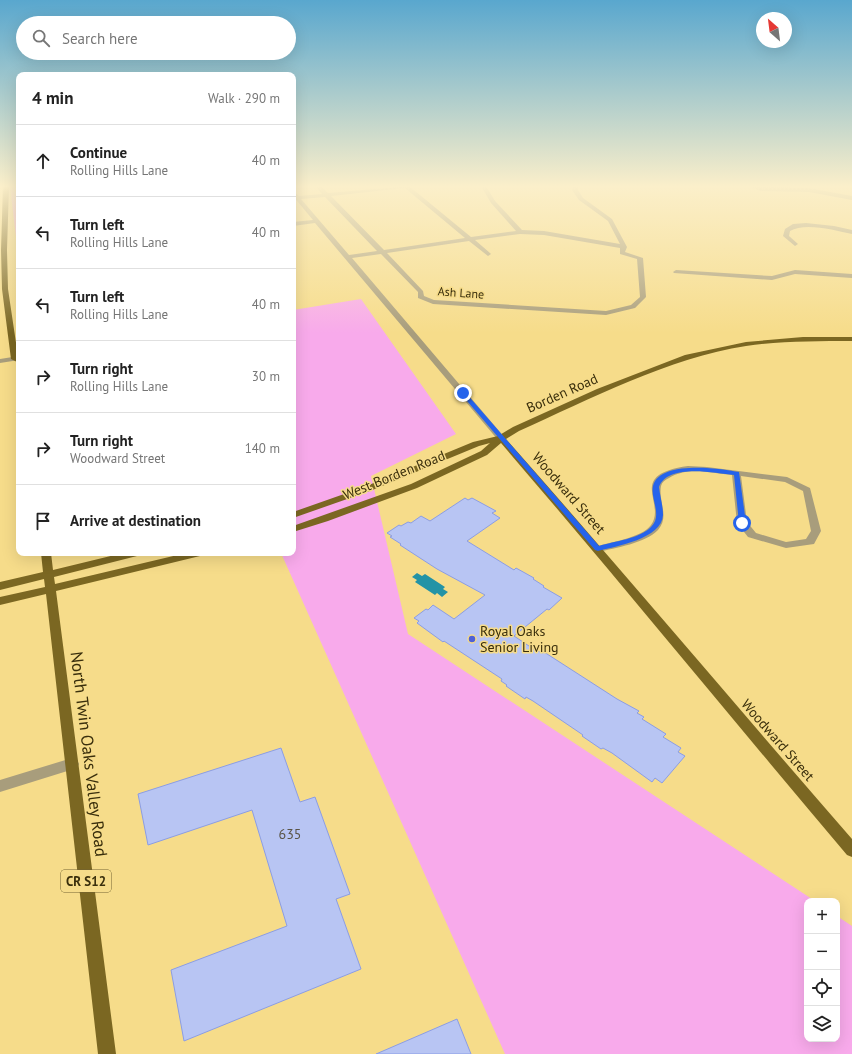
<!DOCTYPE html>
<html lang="en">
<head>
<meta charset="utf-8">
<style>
  body { margin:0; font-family:"PT Sans",sans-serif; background:#f2f2f2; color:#222 }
  .controls { position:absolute; right:12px; bottom:12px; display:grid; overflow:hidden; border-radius:8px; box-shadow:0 4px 16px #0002 }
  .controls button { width:36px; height:36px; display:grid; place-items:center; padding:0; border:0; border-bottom:1px solid #e0e0e0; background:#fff; color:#222; font:20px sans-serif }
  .compass { position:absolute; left:756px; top:12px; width:36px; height:36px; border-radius:50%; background:#fff; box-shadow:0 4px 16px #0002; rotate:332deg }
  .stop { position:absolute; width:12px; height:12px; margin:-9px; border:3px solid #2563eb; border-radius:50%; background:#fff }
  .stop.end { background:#2563eb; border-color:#fff; box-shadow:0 1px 4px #0008 }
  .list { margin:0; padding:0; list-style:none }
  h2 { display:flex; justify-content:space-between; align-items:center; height:52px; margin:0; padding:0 16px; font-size:17px }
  h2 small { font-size:13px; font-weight:400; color:#767676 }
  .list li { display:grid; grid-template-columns:26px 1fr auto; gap:12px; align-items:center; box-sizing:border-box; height:72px; padding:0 16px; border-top:1px solid #e0e0e0 }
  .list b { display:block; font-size:15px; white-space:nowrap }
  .list p { margin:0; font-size:13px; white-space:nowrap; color:#767676 }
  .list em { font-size:13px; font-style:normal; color:#767676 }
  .icon { flex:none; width:22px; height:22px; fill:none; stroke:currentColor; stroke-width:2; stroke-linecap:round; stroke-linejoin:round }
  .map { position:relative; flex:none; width:852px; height:1054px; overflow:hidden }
  .search { position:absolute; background:#fff; box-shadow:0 4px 16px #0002; left:16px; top:16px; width:280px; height:44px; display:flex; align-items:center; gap:10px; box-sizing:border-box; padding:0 14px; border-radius:22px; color:#767676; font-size:15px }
  .panel { position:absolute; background:#fff; box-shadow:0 4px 16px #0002; left:16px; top:72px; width:280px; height:484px; border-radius:8px }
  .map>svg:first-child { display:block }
  .green { fill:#f8aaeb }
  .water { fill:#2393a6 }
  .building { fill:#b8c5f3; stroke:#8b9de4 }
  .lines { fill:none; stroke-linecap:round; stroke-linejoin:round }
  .minor { fill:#a89d7c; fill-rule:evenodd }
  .major { fill:#7b6722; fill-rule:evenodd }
  .route { fill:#2563eb }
  .poi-dot { fill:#4e60d5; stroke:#f6dc8a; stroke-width:1.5 }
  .labels { text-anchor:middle; stroke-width:3; stroke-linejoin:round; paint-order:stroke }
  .far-street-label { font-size:12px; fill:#3a2f0c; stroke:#f6dc8a }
  .shield { fill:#f6dc8a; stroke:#726332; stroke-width:1 }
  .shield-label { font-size:13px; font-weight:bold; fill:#3a2f0c }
  .street-label { font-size:14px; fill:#3a2f0c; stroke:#f6dc8a }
  .poi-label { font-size:14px; fill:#3a2f0c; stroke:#f6dc8a; text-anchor:start }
  .near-number-label { font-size:14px; fill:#5a5446 }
  .near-street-label { font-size:17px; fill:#3a2f0c; stroke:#f6dc8a }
</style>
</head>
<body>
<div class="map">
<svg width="852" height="1054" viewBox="0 0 852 1054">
  <rect width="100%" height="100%" fill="#f6dc8a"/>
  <!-- green -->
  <path class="green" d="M10,186H19V262Z
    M361,299L456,434L371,476L408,634L815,901H807V1039H837V916L852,926V1054H505L281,553H293V310Z"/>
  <!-- water -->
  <path class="water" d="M417,573L422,576L425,574L445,587L443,589L448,592L442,597L437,593L435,595L415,582L417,580L412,577Z"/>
  <!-- building -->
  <path class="building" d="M465,498L468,500L472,498L496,511L492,513L500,518L467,541L514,570L516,568L534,578L533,579L544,586L543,587L562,598L549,610L547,609L514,636L535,650L543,653L544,652L617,699L639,711L637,713L644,717L642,719L666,734L663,737L681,748L678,752L685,756L662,783L655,778L652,782L612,753L603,748L601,749L582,736L583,735L533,701L526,697L525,699L506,686L507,685L501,681L502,679L444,641L443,642L417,623L419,621L414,618L426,609L428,610L433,605L454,619L485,595L437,569L400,545L401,544L390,537L392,536L387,533L399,525L401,526L408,522L411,523L421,516L430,521Z
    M281,748L300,802L315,797L350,894L336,899L361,969L184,1041L171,970L287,926L252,810L148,845L138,794Z
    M457,1019L471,1054H376Z"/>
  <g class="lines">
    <!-- minor -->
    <path class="minor" d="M315,186H321L328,193L409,186L471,237L516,231L491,203L481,186H486L495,201L522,230L544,231L620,244L608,221L579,200L572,190L574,186H578V190L583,198L612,219L627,247L625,252L643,258L646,297L635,308L606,315L433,304L418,298V292L381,254L352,258L505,438L501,441L498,440L315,223L293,226V222L313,220L293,196V191L299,196L322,194ZM405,188L465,238L384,250L331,196ZM325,197L377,251L349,255L301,199ZM520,234L544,235L620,248V254L637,259L640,297L631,305L606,311L434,300L424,296L423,291L387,253L469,241L488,256L491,254L490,253L475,240Z
      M750,186L809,188L852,196V200L809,192L760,191Z
      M806,223L834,226L852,230V234C835,230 804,222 790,231L789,236L798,244L795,246L783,236L785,229L793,224Z
      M676,270L772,276L795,270L852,274V278L795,274L772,280L674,273L673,272Z
      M19,356V360L0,363V359Z
      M688,466L707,467L787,477L810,488L821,531L814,544L786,548L748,537L737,523L732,475C712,473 687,466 669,478C665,480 662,482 661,486C658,502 670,516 658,530C646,543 615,548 598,552L594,551L593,549L594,547C610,542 642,538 651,525C667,503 625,475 688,466ZM741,476L785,482L803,491L811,531L806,539L786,542L756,533L747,522Z
      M72,758L77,760L79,764L77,768L0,792V780Z"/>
    <!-- major -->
    <path class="major" d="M3,186H9L7,250L8,289L19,363L11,359L2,289L1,250Z
      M803,337H852V341C817,341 781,341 746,346C669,358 590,399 519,431L506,439C623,571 736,706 852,839V857L847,855C731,718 618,579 501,443L487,455L417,488L328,521L293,532V526L411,484L481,451L490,443L479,446L370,491L293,518V512L364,487L473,442L498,436L513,427L597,389L685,355L746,342Z
      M41,553H51L53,570L123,553H142L137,556L54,577L55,584L186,553H205L200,556L56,591L116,1054H98L46,594L0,605V597L45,587L44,579L0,590V582L43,572Z"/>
  </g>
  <!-- sky -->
  <linearGradient id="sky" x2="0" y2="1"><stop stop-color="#59a7ce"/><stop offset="0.56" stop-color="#fbefca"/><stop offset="1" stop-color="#fbefca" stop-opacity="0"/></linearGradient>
  <rect width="852" height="333" fill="url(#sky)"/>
  <!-- route -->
  <path class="route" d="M461,392H465L599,546C615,541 639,539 651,527C663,515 650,499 653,486C659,460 720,468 739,472L746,523L742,525L739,523L734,475C714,473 668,463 659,487C660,496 663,506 663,515C662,539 616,546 598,551L595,550L461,394Z"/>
  <!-- markers -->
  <circle class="poi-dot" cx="472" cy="639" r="4"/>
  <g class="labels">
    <!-- far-street labels -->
    <g class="far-street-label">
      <text transform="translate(461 293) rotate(4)" y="4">Ash Lane</text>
    </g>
    <!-- shield labels -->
    <rect class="shield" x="61" y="870" width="50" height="22" rx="3"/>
    <g class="shield-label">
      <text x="86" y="886">CR S12</text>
    </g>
    <!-- street labels -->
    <g class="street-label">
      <text transform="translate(562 393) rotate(-24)" y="5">Borden Road</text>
      <text transform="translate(394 475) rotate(-22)" y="5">West Borden Road</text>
      <text transform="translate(569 493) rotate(49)" y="5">Woodward Street</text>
      <text transform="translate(778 740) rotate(49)" y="5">Woodward Street</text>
    </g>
    <!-- poi labels -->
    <g class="poi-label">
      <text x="480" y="636">Royal Oaks<tspan x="480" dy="16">Senior Living</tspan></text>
    </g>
    <!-- near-number labels -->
    <g class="near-number-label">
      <text x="290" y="839">635</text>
    </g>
    <!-- near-street labels -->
    <g class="near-street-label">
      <text transform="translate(89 754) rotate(83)" y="6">North Twin Oaks Valley Road</text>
    </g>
  </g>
</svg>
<div class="controls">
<button>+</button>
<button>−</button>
<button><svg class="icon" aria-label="locate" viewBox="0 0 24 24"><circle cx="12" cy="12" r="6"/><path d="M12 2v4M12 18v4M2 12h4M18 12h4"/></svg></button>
<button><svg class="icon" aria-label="layers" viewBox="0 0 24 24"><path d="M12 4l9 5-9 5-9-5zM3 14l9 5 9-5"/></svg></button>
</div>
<svg class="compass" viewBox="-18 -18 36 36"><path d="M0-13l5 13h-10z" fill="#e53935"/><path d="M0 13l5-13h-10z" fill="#767676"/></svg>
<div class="stop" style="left:742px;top:523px"></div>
<div class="stop end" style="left:463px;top:393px"></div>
<div class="search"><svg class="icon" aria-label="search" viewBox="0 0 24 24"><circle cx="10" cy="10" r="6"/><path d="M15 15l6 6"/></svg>Search here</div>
<section class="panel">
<h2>4 min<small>Walk · 290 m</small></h2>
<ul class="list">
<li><svg class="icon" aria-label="ahead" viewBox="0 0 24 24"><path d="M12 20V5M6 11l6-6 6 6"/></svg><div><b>Continue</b><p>Rolling Hills Lane</p></div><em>40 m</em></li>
<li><svg class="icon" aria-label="left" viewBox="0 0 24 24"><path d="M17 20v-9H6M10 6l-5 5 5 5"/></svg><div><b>Turn left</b><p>Rolling Hills Lane</p></div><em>40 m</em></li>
<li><svg class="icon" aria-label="left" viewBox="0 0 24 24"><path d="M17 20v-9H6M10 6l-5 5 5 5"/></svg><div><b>Turn left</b><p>Rolling Hills Lane</p></div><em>40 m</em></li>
<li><svg class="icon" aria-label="right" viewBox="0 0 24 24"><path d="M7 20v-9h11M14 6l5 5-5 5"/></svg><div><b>Turn right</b><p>Rolling Hills Lane</p></div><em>30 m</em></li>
<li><svg class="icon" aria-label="right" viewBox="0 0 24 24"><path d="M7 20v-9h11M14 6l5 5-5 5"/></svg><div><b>Turn right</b><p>Woodward Street</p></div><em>140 m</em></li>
<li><svg class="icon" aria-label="arrive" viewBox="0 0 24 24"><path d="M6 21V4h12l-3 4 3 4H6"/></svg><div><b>Arrive at destination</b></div></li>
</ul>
</section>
</div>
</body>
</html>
